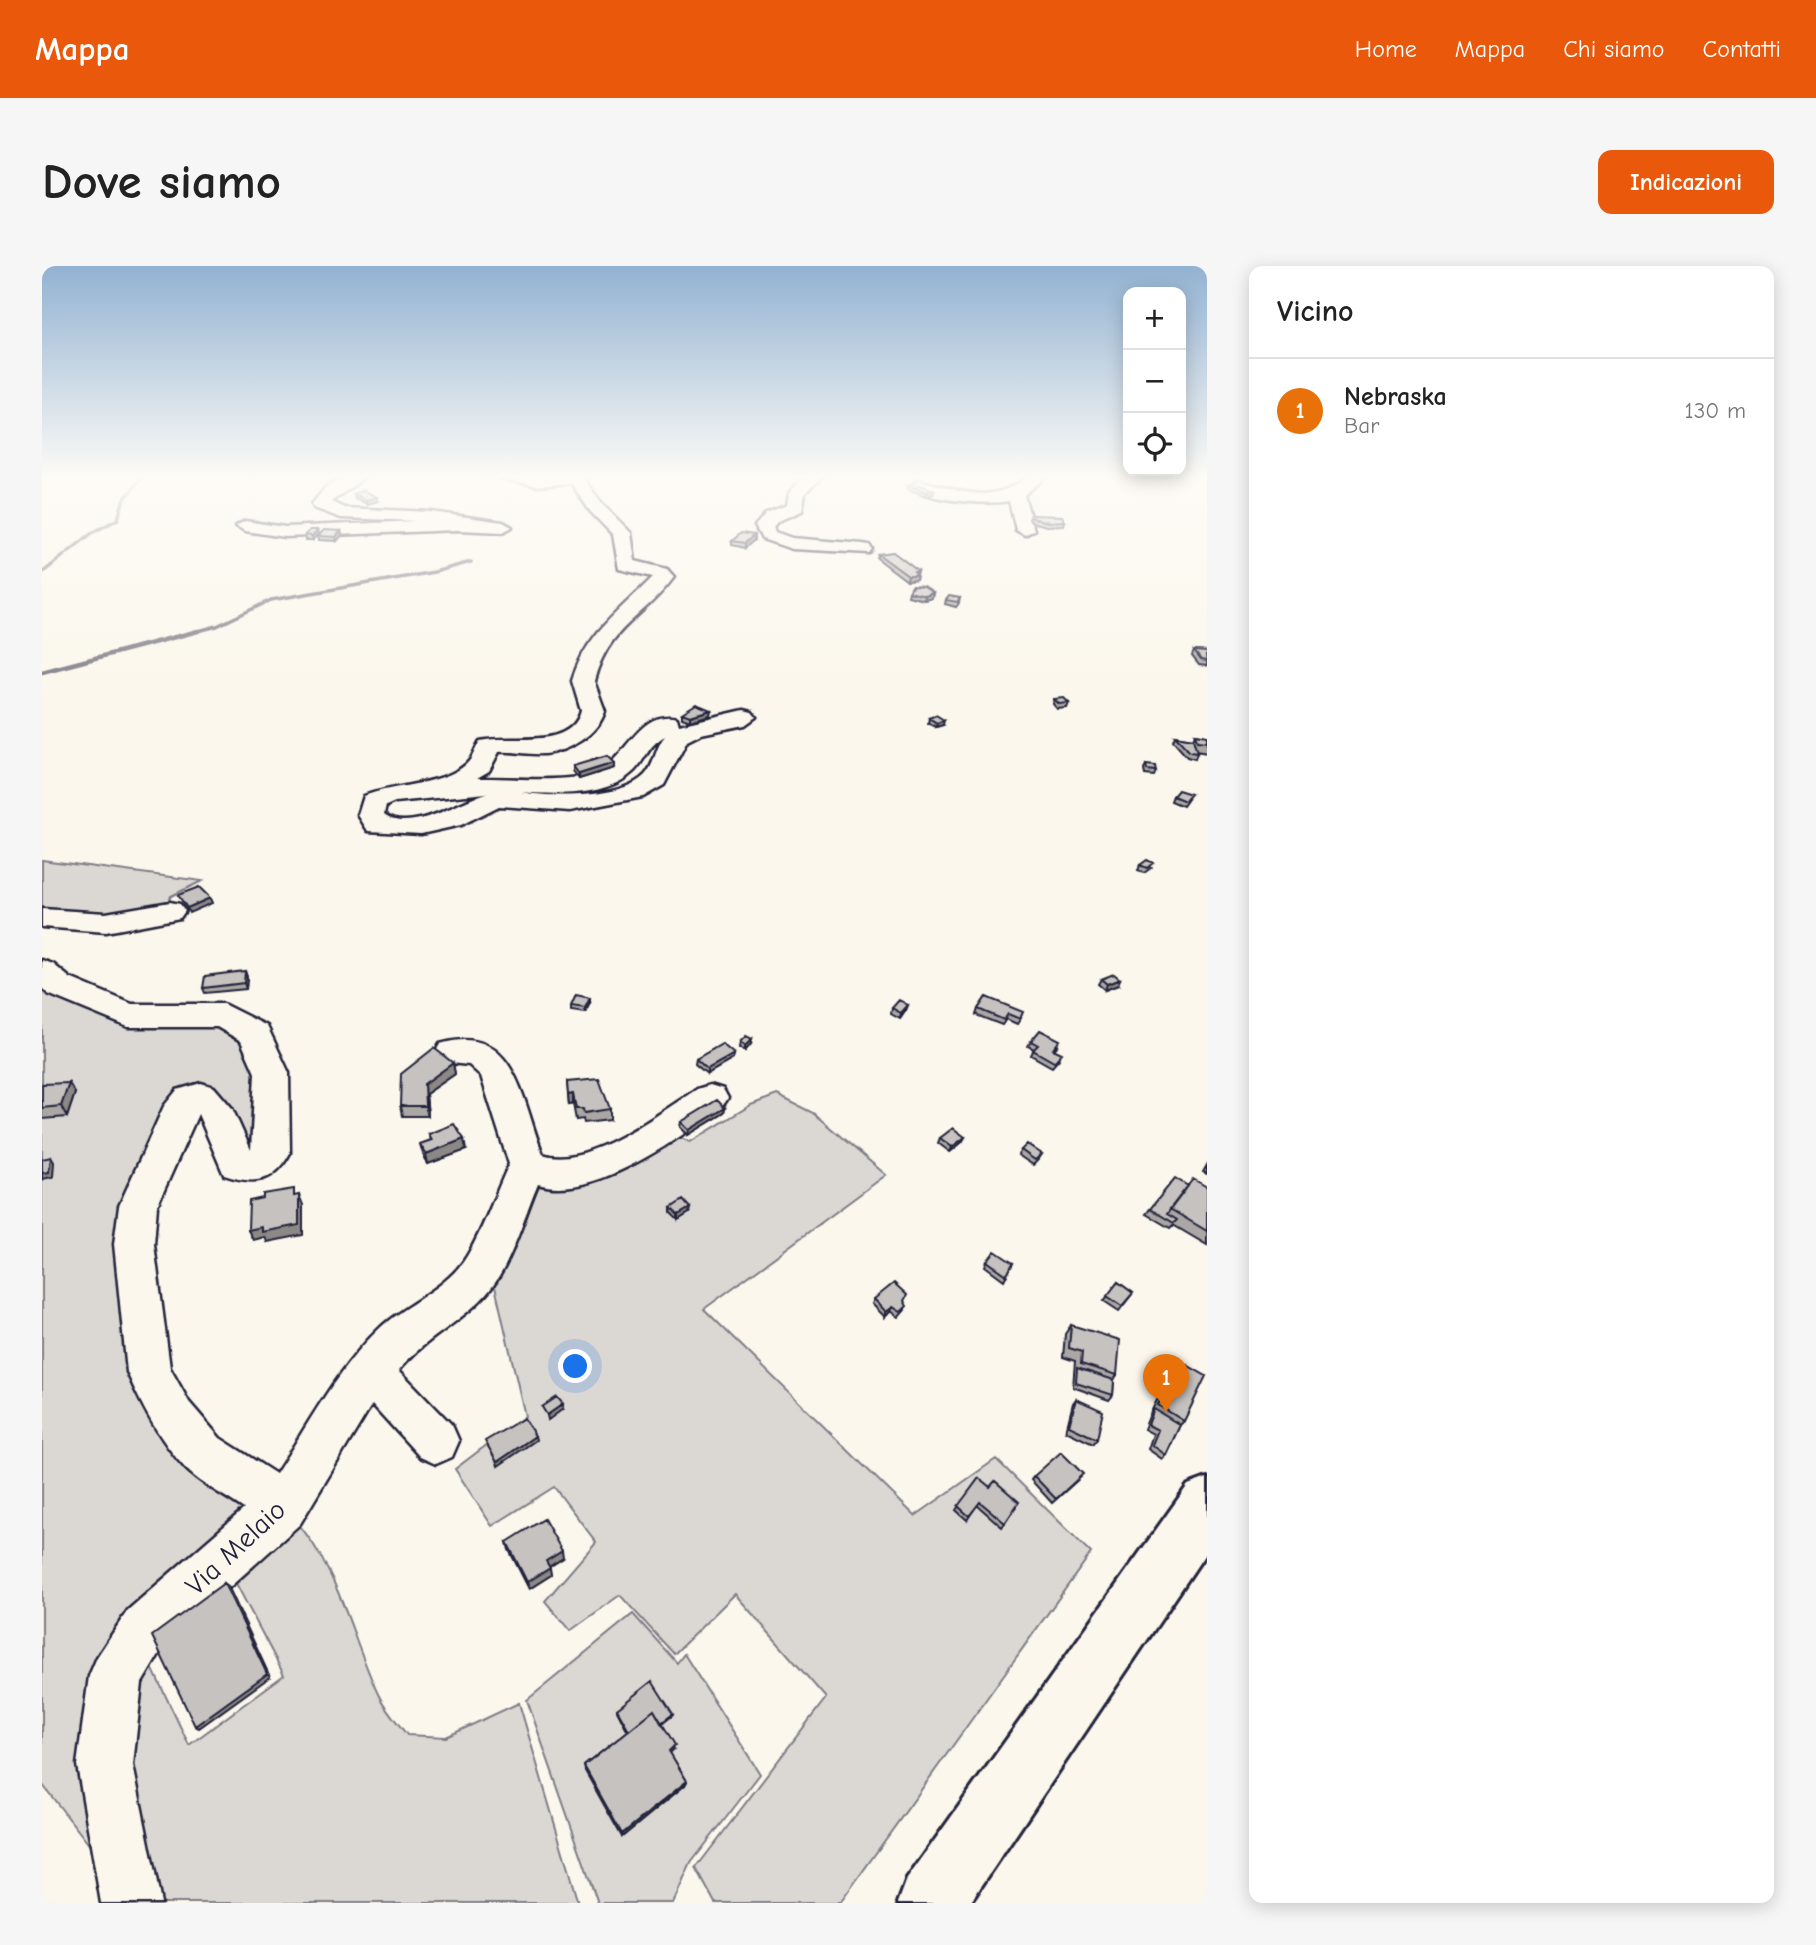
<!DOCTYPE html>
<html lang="it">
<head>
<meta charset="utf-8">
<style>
  body { margin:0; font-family:"Comic Neue",sans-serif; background:#f6f6f6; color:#222 }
  .controls { position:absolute; right:21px; top:21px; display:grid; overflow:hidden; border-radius:14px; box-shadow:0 4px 18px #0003 }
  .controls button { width:63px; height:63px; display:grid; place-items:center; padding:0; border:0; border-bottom:2px solid #e0e0e0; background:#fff; color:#222; font:35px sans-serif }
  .you { position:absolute; left:534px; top:1101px; width:24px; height:24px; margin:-18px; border:5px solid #fff; border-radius:50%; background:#1a73e8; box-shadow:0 0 0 10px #1a73e833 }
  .badge { display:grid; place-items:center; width:46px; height:46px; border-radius:50%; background:#ea580c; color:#fff; font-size:23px; font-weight:700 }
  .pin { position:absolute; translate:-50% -58px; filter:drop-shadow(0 2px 4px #0008) }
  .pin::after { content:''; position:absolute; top:37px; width:24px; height:21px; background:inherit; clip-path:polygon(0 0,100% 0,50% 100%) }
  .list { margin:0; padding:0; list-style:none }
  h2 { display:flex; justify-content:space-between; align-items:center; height:91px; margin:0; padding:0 28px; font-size:30px }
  h2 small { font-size:23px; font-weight:400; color:#767676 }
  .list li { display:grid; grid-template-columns:46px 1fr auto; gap:21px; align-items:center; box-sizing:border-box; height:105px; padding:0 28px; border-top:2px solid #e0e0e0 }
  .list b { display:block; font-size:26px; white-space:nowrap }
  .list p { margin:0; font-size:23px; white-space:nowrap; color:#767676 }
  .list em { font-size:23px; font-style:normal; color:#767676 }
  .icon { flex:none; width:38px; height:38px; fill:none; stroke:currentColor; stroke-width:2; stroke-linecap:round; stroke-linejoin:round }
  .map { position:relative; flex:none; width:1165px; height:1637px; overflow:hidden; border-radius:14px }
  header { display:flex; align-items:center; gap:42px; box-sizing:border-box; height:98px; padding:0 35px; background:#ea580c; color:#fff }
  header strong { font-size:33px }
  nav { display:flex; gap:38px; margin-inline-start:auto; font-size:24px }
  .intro { display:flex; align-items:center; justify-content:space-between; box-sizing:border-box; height:168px; padding:0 42px }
  h1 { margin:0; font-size:49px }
  .button { padding:18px 32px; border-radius:14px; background:#ea580c; color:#fff; font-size:24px; font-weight:700 }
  main { display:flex; gap:42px; padding:0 42px }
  aside { flex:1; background:#fff; border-radius:14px; box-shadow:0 4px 18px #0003 }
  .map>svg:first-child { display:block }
  .green { fill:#dbd8d3; stroke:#7e7d87; stroke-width:2 }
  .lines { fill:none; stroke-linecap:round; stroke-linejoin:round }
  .stream-far1 { stroke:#787681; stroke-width:3.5 }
  .stream { stroke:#787681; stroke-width:4.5 }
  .minor-casing { stroke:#22223b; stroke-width:5 }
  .major-casing { stroke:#22223b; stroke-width:6 }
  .minor { fill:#fbf7ec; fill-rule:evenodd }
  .major { fill:#fbf7ec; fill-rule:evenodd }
  .wall { fill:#aaa7a5; stroke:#22223b; stroke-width:2 }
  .shaded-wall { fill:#8b8886; stroke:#22223b; stroke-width:2 }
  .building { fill:#c6c2c0; stroke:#22223b; stroke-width:2 }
  .labels { text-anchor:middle; stroke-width:5; stroke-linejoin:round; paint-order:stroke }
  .near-street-label { font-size:28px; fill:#22223b; stroke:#fbf7ec }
</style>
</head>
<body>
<header>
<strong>Mappa</strong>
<nav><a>Home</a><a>Mappa</a><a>Chi siamo</a><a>Contatti</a></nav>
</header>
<div class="intro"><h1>Dove siamo</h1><a class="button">Indicazioni</a></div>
<main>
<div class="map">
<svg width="1165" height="1637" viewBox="0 0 1165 1637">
  <rect width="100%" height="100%" fill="#fbf7ec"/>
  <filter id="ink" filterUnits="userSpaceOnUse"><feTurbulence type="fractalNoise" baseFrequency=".0143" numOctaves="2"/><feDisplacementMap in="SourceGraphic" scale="14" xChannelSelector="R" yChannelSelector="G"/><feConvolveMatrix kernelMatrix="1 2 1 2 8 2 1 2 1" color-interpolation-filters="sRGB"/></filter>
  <g filter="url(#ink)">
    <!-- green -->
    <path class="green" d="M0,594L160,615L129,630L125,638L78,652L0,646Z
      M0,718L6,724L176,755L206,773L222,811L212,891L159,823L110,884L92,1114L220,1243L93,1351L56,1590L0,1518Z
      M735,829L771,847L844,909L662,1043L873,1250L954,1193L1049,1287L798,1637H673L654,1602L784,1432L693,1328L632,1388L578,1329L528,1365L503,1335L554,1276L512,1221L450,1260L413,1203L483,1150L451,1012L480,962L494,917L630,868L648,876L709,839Z
      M251,1252C296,1300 309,1370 336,1428C343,1443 355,1456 365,1469L404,1471L477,1437L536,1637H121L99,1604L80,1500L89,1441L106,1393L147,1479L242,1409L187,1304Z
      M591,1348L635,1397L642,1388L718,1508L649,1597L631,1637H556L485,1434Z"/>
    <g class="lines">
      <!-- stream-far1 -->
      <path class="stream-far1" d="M0,307L50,267L76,253L81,235L101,210
        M149,367L175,360L229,334L392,306L429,296"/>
      <!-- stream -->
      <path class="stream" d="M0,406L156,365"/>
      <defs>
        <path id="minor" d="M305,210H324L289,236L302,242L389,246L461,256L470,261L461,266L416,264L243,271L203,265L194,260L203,255L243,261L373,255L299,252L272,242L270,238L283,222Z
          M459,210H540L560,238L589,267L593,295L625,303L632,311C603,351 566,360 552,415L563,445C556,469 525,486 502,488C487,489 472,485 457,486L447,505L435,512C467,511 533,519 559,504C585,490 598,443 635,452L637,459L702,444L710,446L714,451L703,459L659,468L645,475L622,519L601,531L528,545L457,540L419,559L379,568L326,565L316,549L322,530C351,518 409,519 428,494C432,488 434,481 438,475C467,468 528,485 539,445L530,415C543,368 579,344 611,311L577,303L571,269L548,245L529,217L496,220L461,213ZM623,470C613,481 613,499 603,509C580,533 509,532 479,526C512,529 565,531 591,506C605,493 604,481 623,470ZM445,527C420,534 368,569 342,549L344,540L353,536Z
          M763,210H781L763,227L760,245L736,255L731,261L733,266L750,272L821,278L827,279L830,283L827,287L750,283L720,273L713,260L724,247L745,239L747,227Z
          M987,210H1005L982,229L992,264L983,269L974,264L967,235C945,239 885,236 869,219L877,214C920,225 948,240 987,210Z
          M128,636L138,638L143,645L138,652L64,666L0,661V643L64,647Z
          M0,694L11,698L28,712L90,738H181L225,760L247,807L248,887C232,917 212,919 182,909L156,848L115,940L112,978L128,1102L147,1136L178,1172L234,1208C266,1159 296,1101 339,1061C365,1037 406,1022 425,990C442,962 453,928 467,898L439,810L427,799L398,796L393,787L398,778C475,755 480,838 501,888C544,904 620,845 655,823L668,819L681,823L686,832C678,846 663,853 649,863C612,888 543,933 496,918C484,946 470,993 453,1017C428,1053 385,1069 357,1104L410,1159L417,1175L410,1191L394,1198L378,1191L330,1138L258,1258L122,1380L100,1417L91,1499L119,1637H59L35,1499L47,1410L55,1391L86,1344L202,1243C184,1230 160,1219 144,1203C118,1175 100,1141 85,1106L72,978L77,940L122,840L135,824L159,817L172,821L190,842L209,884L213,807L199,775L175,761H86L6,728L0,722Z"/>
        <path id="major" d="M1165,1212V1285L928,1637H856L865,1613L1146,1219Z"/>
      </defs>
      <!-- minor casing -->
      <use href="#minor" class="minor-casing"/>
      <!-- major casing -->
      <use href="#major" class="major-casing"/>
      <!-- minor -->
      <use href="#minor" class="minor"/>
      <!-- major -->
      <use href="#major" class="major"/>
    </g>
    <!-- wall -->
    <path class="wall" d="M430,210H450L444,212Z
      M1089,210H1109L1107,213Z
      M866,219L891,228L884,230L866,223Z
      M312,228L336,235L325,238L313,232Z
      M989,249L1023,255L1022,259L1005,260L989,256L987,253Z
      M299,265L300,269L295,275L277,274L276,270Z
      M277,268L271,274H264L263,269Z
      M712,269V274L703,282L690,279V275Z
      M836,288L876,305L874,314L865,315L835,292Z
      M867,326L891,327L890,332L882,334L866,330Z
      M918,332L917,337L914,341L903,338L904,334Z
      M1152,385L1165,386V400L1157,399L1150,390Z
      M1012,433L1027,437L1025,442L1015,443L1011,438Z
      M640,447L668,449L648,455L640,452Z
      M887,452L901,459L894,461L886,457Z
      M1153,468L1165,470V487L1154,485L1155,487L1153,493L1145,491L1131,475L1133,470L1151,473Z
      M1104,499L1114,505L1112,510L1103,509L1102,504Z
      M531,500L572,502L537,513L531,505Z
      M1131,530L1146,533L1141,540L1129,535Z
      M1098,599L1109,602L1102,607L1096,605Z
      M203,705L205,711L204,723L163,727L161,722Z
      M1059,713L1076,719L1063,724L1056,718Z
      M944,731L979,752L975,758L964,753L960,759L934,749L936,743Z
      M548,737L543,747L529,745V740Z
      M866,739L864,744L858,753L849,748L850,742Z
      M989,775L1016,779L1012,784L1017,793L1010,801L989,789L992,783L986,780Z
      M698,776L709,778L703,785L697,782Z
      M692,788L691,793L665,808L653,798L654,793Z
      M411,797L413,808L384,828L386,850H360L358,840Z
      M525,816L568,843V854L542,857L541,853L534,854L531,838L527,839Z
      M0,818L33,827L25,851L0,853Z
      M683,842L682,847L646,869L638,861L639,856Z
      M387,868L424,884L386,898L381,888L378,878L389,874Z
      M923,871L920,876L908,886L896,877L898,872Z
      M979,884L1000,888L997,893L991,899L976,889Z
      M1165,899V908L1161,906Z
      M1146,920L1165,921V979L1131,959L1128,962L1104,948L1108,943Z
      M629,942L647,947L636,954L629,947Z
      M945,995L971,997L962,1014L943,1000Z
      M1076,1016L1091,1027L1077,1045L1062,1035Z
      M832,1033L862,1036L863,1044L857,1051L849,1045L843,1051L830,1038Z
      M1029,1059L1075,1109L1072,1114L1071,1129L1067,1134L1031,1121L1033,1095L1021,1091L1023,1068Z
      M1138,1095L1142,1155L1138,1159L1124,1189L1120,1193L1106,1183L1111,1168L1102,1163L1108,1148L1130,1104Z
      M1034,1133L1055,1173L1051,1178L1024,1165L1031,1137Z
      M992,1210L1038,1212L1010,1237L989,1214Z
      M937,1212L963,1257L960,1261L935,1239L925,1254L914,1244Z
      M465,1276L521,1292L507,1301L509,1309L487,1323L467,1284Z
      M575,1443L630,1450L620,1458L632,1483L628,1487L645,1515L643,1519L580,1571L543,1505L542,1500L586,1465L575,1445Z"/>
    <!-- shaded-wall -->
    <path class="shaded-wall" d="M892,224L891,228L884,230L885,226Z
      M335,231L336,235L325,238L324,234Z
      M276,264L277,268L271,274L270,270Z
      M299,265L300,269L295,275L294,271Z
      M712,269V274L703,282V277Z
      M876,305L874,314L865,315L866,310L872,306Z
      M891,327L890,332L882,334L883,330Z
      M669,444L668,449L648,455V450Z
      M902,454L901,459L894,461L895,457Z
      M572,497V502L537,513V508Z
      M168,632L170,637L147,647L145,642Z
      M203,705L205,711L204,723L202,717Z
      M1078,713L1076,719L1063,724L1065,718Z
      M548,732V737L543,747V742Z
      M866,739L864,744L858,753L859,747Z
      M710,773L709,778L703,785V780Z
      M692,788L691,793L665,808V803Z
      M411,797L413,808L384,828L386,850L383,840L382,818Z
      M27,817L33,827L25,851L19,840Z
      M531,828V838L527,839L526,829Z
      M683,842L682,847L646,869L647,864Z
      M923,871L920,876L908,886L910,881Z
      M422,873L424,884L386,898L384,888Z
      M9,891L12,896L11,911L0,913V907Z
      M257,929L261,939V969L225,976L223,971L211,974L206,964Z
      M648,942L647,947L636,954V949Z
      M851,1041L849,1045L843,1051L844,1046Z
      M521,1138V1143L506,1154L505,1149Z
      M493,1170L494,1174L456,1200L455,1196Z
      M520,1285L521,1292L505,1302L504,1295Z
      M508,1302L509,1309L487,1323L485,1316Z
      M182,1317L186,1320L228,1411L157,1462L153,1460Z
      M645,1515L643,1519L580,1571V1568Z"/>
    <!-- building -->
    <path class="building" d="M872,217L892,224L885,226L866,219Z
      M321,224L335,231L324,234L312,228Z
      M989,249L1020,250L1023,255L1006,256L990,252Z
      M268,264H276L270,270L263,269Z
      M282,264L299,265L294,271L276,270Z
      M699,267L712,269L703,277L690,275Z
      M851,286L876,305L872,306L875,310H866L836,288Z
      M870,320L882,321L891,327L883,330L867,326Z
      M907,330L918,332L915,336L904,334Z
      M1152,385L1165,386V390H1164L1165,395L1159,394Z
      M1022,432L1027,437L1017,438L1012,433Z
      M654,438L669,444L648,450L640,447Z
      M894,449L902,454L895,457L887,452Z
      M1153,468L1165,470V476L1155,475Z
      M1133,470L1151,473L1155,487L1148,486Z
      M565,490L572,497L537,508L531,500Z
      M1104,499L1113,500L1114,505L1105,504Z
      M1136,524L1149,528L1143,535L1131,530Z
      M1105,594L1111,597L1105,602L1098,599Z
      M157,621L168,632L145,642L136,629Z
      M203,705L202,717L161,722L163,710Z
      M1072,708L1078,713L1065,718L1059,713Z
      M534,729L548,732L543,742L529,740Z
      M944,731L981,746L978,753L966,748L962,754L936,743Z
      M857,734L866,739L859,747L850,742Z
      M998,764L1018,774L1011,783L1020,787L1012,796L991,784L996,779L989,775Z
      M704,770L710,773L703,780L698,776Z
      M680,778L692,788L665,803L654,793Z
      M392,782L411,797L382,818L383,840H358L359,808Z
      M557,813L568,843L542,847L541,843H534L531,828L526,829L525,816Z
      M27,817L19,840L0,842V818Z
      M675,834L683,842L647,864L639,856Z
      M412,858L422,873L384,888L378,878L390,874L387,868Z
      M911,862L923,871L910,881L898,872Z
      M985,878L1000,888L993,894L979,884Z
      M9,891L7,906L0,907V893Z
      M1133,912L1146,920L1125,948L1135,954L1132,957L1108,943Z
      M1151,913L1165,921V965L1128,943Z
      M252,923V930L257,929V959L220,966V961L206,964L207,935L221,932V928Z
      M641,934L648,942L636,949L629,942Z
      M953,985L971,997L965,1009L945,995Z
      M1076,1016L1091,1027L1080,1040L1065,1030Z
      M852,1017L865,1029L862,1035L865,1040L859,1046L851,1041L844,1046L832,1033Z
      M1029,1059L1078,1074L1075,1109L1039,1098L1040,1086L1027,1082Z
      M1138,1095L1164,1110L1142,1155L1116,1139Z
      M1035,1102L1072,1114L1071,1129L1034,1117Z
      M515,1131L521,1138L505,1149L500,1141Z
      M1034,1133L1061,1145L1055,1173L1027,1160Z
      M1112,1143L1138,1159L1124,1189L1110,1179L1116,1164L1106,1159Z
      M482,1152L493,1170L455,1196L443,1175Z
      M1019,1186L1041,1208L1014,1233L992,1210Z
      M937,1212L948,1221L953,1215L977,1236L963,1257L938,1236L927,1250L916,1240Z
      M502,1253L520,1285L504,1295L508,1302L485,1316L465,1276Z
      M182,1317L225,1408L153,1460L110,1370Z
      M610,1415L631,1448L619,1457L612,1444L587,1464L575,1443Z
      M612,1444L633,1479L627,1485L645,1515L580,1568L542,1500Z"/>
  </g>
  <!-- sky -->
  <linearGradient id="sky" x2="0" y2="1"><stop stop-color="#92b2d2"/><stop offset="0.48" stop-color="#fdfbf6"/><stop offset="1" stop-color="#fdfbf6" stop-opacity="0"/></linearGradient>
  <rect width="1165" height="439" fill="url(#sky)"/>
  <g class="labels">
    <!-- near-street labels -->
    <g class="near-street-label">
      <text transform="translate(193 1281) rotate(-43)" y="10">Via Melaio</text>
    </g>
  </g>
</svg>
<div class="controls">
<button>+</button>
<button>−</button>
<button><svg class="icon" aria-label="locate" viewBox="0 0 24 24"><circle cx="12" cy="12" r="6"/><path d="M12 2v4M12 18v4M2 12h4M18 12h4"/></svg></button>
</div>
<div class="you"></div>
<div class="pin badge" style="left:1124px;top:1146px;background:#e8710a">1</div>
</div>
<aside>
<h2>Vicino<small></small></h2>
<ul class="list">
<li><span class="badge" style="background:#e8710a">1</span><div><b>Nebraska</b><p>Bar</p></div><em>130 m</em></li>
</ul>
</aside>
</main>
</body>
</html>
